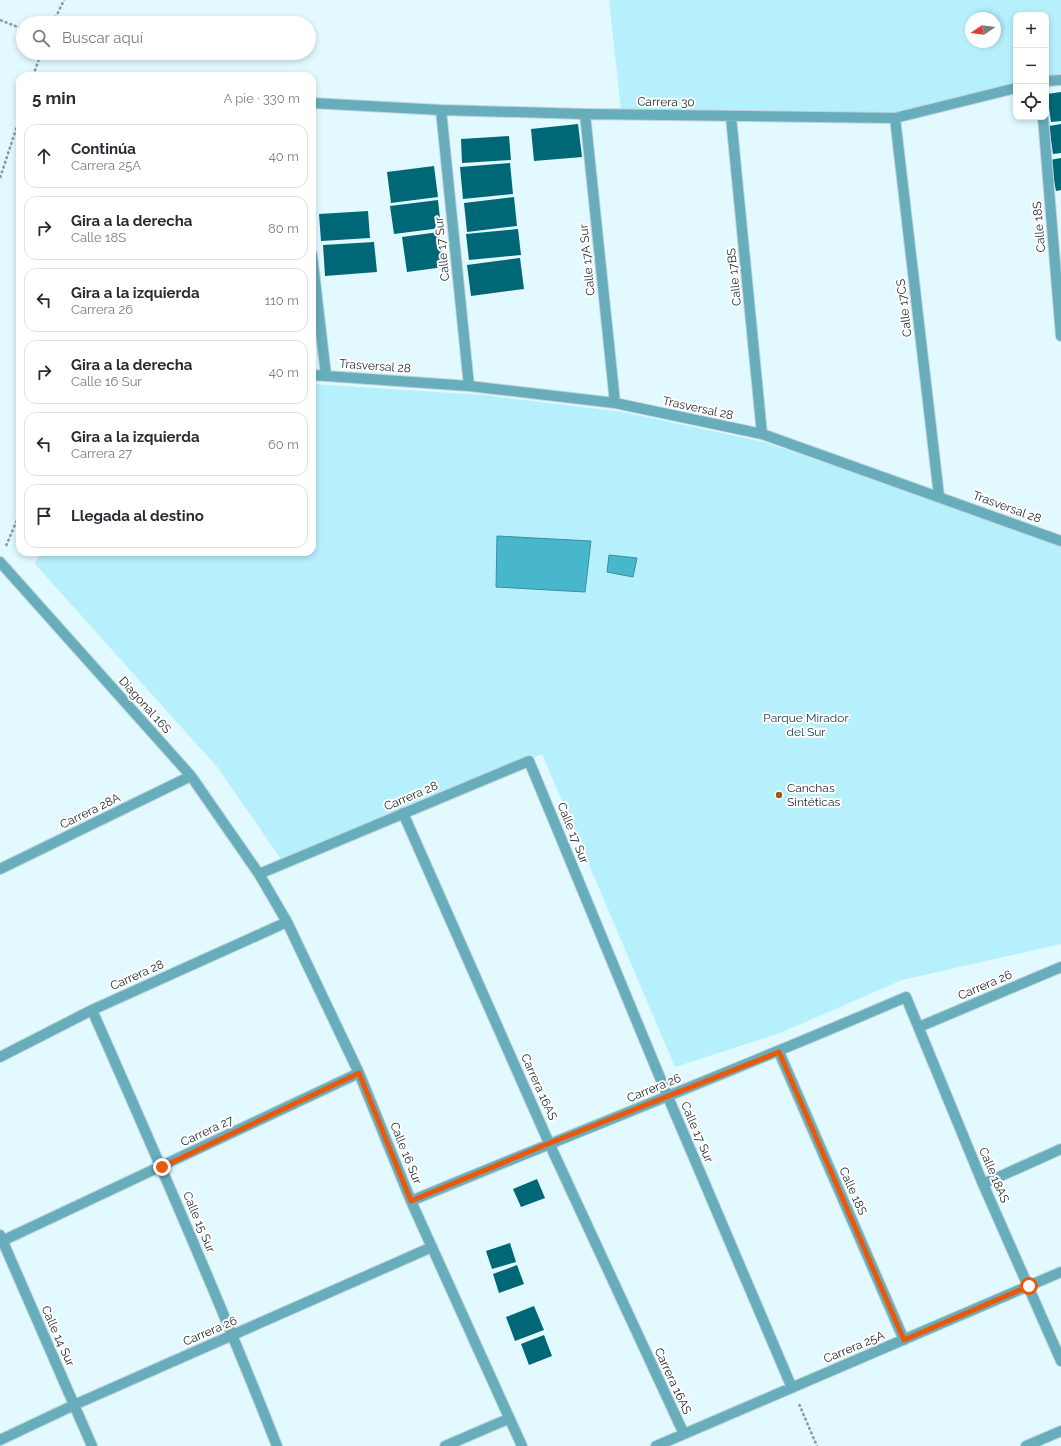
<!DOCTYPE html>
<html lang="es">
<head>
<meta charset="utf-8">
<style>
  body { margin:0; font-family:Raleway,sans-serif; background:#f7f7f7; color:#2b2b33 }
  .controls { position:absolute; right:12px; top:12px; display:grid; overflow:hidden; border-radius:8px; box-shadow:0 2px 6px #0003 }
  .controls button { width:36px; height:36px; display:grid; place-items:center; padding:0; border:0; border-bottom:1px solid #e1e1e2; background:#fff; color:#2b2b33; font:20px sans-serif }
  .compass { position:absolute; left:965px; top:12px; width:36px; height:36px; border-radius:50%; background:#fff; box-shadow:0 2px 6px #0003; rotate:257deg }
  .stop { position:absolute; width:12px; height:12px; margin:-9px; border:3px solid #ea580c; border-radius:50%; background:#fff }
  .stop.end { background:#ea580c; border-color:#fff; box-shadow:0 1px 4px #0008 }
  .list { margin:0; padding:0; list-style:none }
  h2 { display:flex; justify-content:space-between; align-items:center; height:52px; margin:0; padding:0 16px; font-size:17px }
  h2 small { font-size:13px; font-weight:400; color:#7c7c81 }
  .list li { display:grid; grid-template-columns:26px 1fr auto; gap:12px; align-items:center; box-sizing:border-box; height:64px; margin:0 8px 8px; padding:0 8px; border:1px solid #e1e1e2; border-radius:12px }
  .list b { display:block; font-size:15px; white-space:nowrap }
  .list p { margin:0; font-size:13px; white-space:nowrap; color:#7c7c81 }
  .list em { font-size:13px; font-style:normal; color:#7c7c81 }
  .icon { flex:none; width:22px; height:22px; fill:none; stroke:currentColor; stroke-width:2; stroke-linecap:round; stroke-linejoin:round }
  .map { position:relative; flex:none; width:1061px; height:1446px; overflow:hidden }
  .search { position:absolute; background:#fff; box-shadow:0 2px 6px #0003; left:16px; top:16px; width:300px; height:44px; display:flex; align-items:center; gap:10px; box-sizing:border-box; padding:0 14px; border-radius:22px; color:#7c7c81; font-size:15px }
  .panel { position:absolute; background:#fff; box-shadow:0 2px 6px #0003; left:16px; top:72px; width:300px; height:484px; border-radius:12px }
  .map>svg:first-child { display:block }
  .green { fill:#b7f0fd; fill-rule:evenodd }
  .water { fill:#48b7cc; stroke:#3c8d9d }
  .building { fill:#006777 }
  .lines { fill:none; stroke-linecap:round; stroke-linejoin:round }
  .minor-casing { stroke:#bed4da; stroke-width:12 }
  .path { stroke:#899ca1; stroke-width:2.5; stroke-dasharray:3 2; stroke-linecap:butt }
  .minor { stroke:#68adbc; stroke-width:10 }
  .route { stroke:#ea580c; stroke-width:5 }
  .poi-dot { fill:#975c1c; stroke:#fff; stroke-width:1.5 }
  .labels { text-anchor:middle; stroke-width:4; stroke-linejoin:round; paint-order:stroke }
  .street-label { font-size:12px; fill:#202c2f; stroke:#fff }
  .park-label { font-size:12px; fill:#12434c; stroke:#fff }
  .poi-label { font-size:12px; fill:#202c2f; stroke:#fff; text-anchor:start }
</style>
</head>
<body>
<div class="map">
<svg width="1061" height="1446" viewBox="0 0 1061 1446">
  <rect width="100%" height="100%" fill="#e1f9ff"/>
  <!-- green -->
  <path class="green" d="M609,0H1061V76L1046,78V15H1016V84L900,114L621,110ZM971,18H995V42H971Z
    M312,384L484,395L623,412L764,442L934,500L1061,547V944L902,980L780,1033L675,1067L542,754L283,862L218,768L35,564L40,552H312Z"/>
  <!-- water -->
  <path class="water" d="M497,536L591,541L585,592L496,587Z
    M609,555L637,558L633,577L607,572Z"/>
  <!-- building -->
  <path class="building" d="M1061,92V121L1051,122L1047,94Z
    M578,124L582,157L534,161L531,129Z
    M1061,124V153L1053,154L1049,126Z
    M509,136L511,160L462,163L461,139Z
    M1061,158V190L1056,191L1050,160Z
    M510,163L513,194L463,199L460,167Z
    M434,166L438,197L391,203L387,172Z
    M514,197L517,226L467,232L464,203Z
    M438,200L441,228L394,234L390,206Z
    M368,211L370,238L321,241L319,214Z
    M518,229L521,255L469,260L466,234Z
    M439,232L444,267L407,272L402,237Z
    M374,242L377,272L325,276L323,245Z
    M520,258L524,289L471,296L467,265Z
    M537,1179L545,1198L521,1207L513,1189Z
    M510,1243L516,1262L492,1269L486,1251Z
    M517,1265L524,1284L499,1293L493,1274Z
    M534,1306L544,1330L515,1341L506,1317Z
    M544,1335L552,1356L529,1365L521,1344Z"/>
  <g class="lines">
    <defs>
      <path id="minor" d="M1046,81L1061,80
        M312,103L441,110L585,114L895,118L1016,88
        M441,110L469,386
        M585,114L615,403
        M731,117L762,434
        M1043,117L1061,336
        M895,118L939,496
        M312,255L326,375
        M312,375L469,386L615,403L762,434L1061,541
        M0,562L191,776L259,874L287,922L359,1073L411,1201L522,1446
        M403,813L549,1143L684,1434
        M0,869L191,776
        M259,874L529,761L668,1097L792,1388
        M92,1010C156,1155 219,1299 277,1446
        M919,1027L1061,967
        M779,1052L904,1340
        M0,1057L92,1010L287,922
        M983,1184L1061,1149
        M411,1201C576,1132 742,1068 906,997L983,1184L1061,1361
        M0,1235L92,1446
        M0,1242L359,1073
        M0,1440L74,1405L432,1247
        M445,1446L508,1419
        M656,1446L1061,1272
        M1026,1446L1061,1431"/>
    </defs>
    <!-- minor casing -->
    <use href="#minor" class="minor-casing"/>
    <!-- path -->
    <path class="path" d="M0,20L23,29
      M53,23L64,0
      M33,76L41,53
      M0,178L20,117
      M6,546L20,513
      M799,1404L817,1446"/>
    <!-- minor -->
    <use href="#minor" class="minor"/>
  </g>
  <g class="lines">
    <!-- route -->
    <path class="route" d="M162,1167L359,1073L411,1201L550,1143L779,1052L904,1340L1029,1286"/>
  </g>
  <!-- markers -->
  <circle class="poi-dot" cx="779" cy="795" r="4"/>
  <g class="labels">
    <!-- street labels -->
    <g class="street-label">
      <text transform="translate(666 102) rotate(1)" y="4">Carrera 30</text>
      <text transform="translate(1039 227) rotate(-95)" y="4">Calle 18S</text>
      <text transform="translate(442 249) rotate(-96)" y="4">Calle 17 Sur</text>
      <text transform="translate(587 260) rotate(-96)" y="4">Calle 17A Sur</text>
      <text transform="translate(734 277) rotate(-96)" y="4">Calle 17BS</text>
      <text transform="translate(904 308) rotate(-97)" y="4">Calle 17CS</text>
      <text transform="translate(375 366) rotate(4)" y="4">Trasversal 28</text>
      <text transform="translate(698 408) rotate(12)" y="4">Trasversal 28</text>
      <text transform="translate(1007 507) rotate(20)" y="4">Trasversal 28</text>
      <text transform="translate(145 705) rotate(48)" y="4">Diagonal 16S</text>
      <text transform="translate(411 796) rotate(-23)" y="4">Carrera 28</text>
      <text transform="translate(90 811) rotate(-26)" y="4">Carrera 28A</text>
      <text transform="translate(573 833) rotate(68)" y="4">Calle 17 Sur</text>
      <text transform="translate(137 975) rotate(-24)" y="4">Carrera 28</text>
      <text transform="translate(985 985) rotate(-23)" y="4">Carrera 26</text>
      <text transform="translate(539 1087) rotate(66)" y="4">Carrera 16AS</text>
      <text transform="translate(654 1088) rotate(-22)" y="4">Carrera 26</text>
      <text transform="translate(207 1131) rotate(-25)" y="4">Carrera 27</text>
      <text transform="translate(697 1132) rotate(67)" y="4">Calle 17 Sur</text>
      <text transform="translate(406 1153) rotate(68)" y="4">Calle 16 Sur</text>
      <text transform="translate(994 1175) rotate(67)" y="4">Calle 18AS</text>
      <text transform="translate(853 1191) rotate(66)" y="4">Calle 18S</text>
      <text transform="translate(199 1222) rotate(67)" y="4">Calle 15 Sur</text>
      <text transform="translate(210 1331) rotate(-23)" y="4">Carrera 26</text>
      <text transform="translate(58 1336) rotate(66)" y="4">Calle 14 Sur</text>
      <text transform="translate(854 1347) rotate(-23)" y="4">Carrera 25A</text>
      <text transform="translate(673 1381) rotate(65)" y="4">Carrera 16AS</text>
    </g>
    <!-- park labels -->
    <g class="park-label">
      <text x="806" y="722">Parque Mirador<tspan x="806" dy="14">del Sur</tspan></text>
    </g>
    <!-- poi labels -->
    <g class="poi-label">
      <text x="787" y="792">Canchas<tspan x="787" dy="14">Sintéticas</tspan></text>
    </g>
  </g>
</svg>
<div class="controls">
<button>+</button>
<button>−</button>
<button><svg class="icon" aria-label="locate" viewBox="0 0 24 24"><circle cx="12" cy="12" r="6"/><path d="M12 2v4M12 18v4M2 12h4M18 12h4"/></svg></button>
</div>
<svg class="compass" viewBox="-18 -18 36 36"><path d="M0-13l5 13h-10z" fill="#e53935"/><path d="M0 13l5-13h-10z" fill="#7c7c81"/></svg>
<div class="stop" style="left:1029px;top:1286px"></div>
<div class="stop end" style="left:162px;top:1167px"></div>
<div class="search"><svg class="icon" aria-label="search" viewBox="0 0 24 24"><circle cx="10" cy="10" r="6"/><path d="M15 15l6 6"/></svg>Buscar aquí</div>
<section class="panel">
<h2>5 min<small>A pie · 330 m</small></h2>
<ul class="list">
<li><svg class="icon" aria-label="ahead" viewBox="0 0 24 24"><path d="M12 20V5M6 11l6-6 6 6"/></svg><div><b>Continúa</b><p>Carrera 25A</p></div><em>40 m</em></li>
<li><svg class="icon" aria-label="right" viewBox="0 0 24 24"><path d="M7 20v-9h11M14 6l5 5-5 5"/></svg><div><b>Gira a la derecha</b><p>Calle 18S</p></div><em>80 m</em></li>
<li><svg class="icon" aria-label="left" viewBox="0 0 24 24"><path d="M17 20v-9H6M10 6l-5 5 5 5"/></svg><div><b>Gira a la izquierda</b><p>Carrera 26</p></div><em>110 m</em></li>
<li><svg class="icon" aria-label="right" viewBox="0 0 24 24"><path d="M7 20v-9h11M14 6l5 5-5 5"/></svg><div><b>Gira a la derecha</b><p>Calle 16 Sur</p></div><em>40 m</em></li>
<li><svg class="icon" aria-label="left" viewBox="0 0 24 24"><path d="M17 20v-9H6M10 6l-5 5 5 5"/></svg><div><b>Gira a la izquierda</b><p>Carrera 27</p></div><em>60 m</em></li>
<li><svg class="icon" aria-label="arrive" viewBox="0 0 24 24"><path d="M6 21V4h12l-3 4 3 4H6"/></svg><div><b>Llegada al destino</b></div></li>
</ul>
</section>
</div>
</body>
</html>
